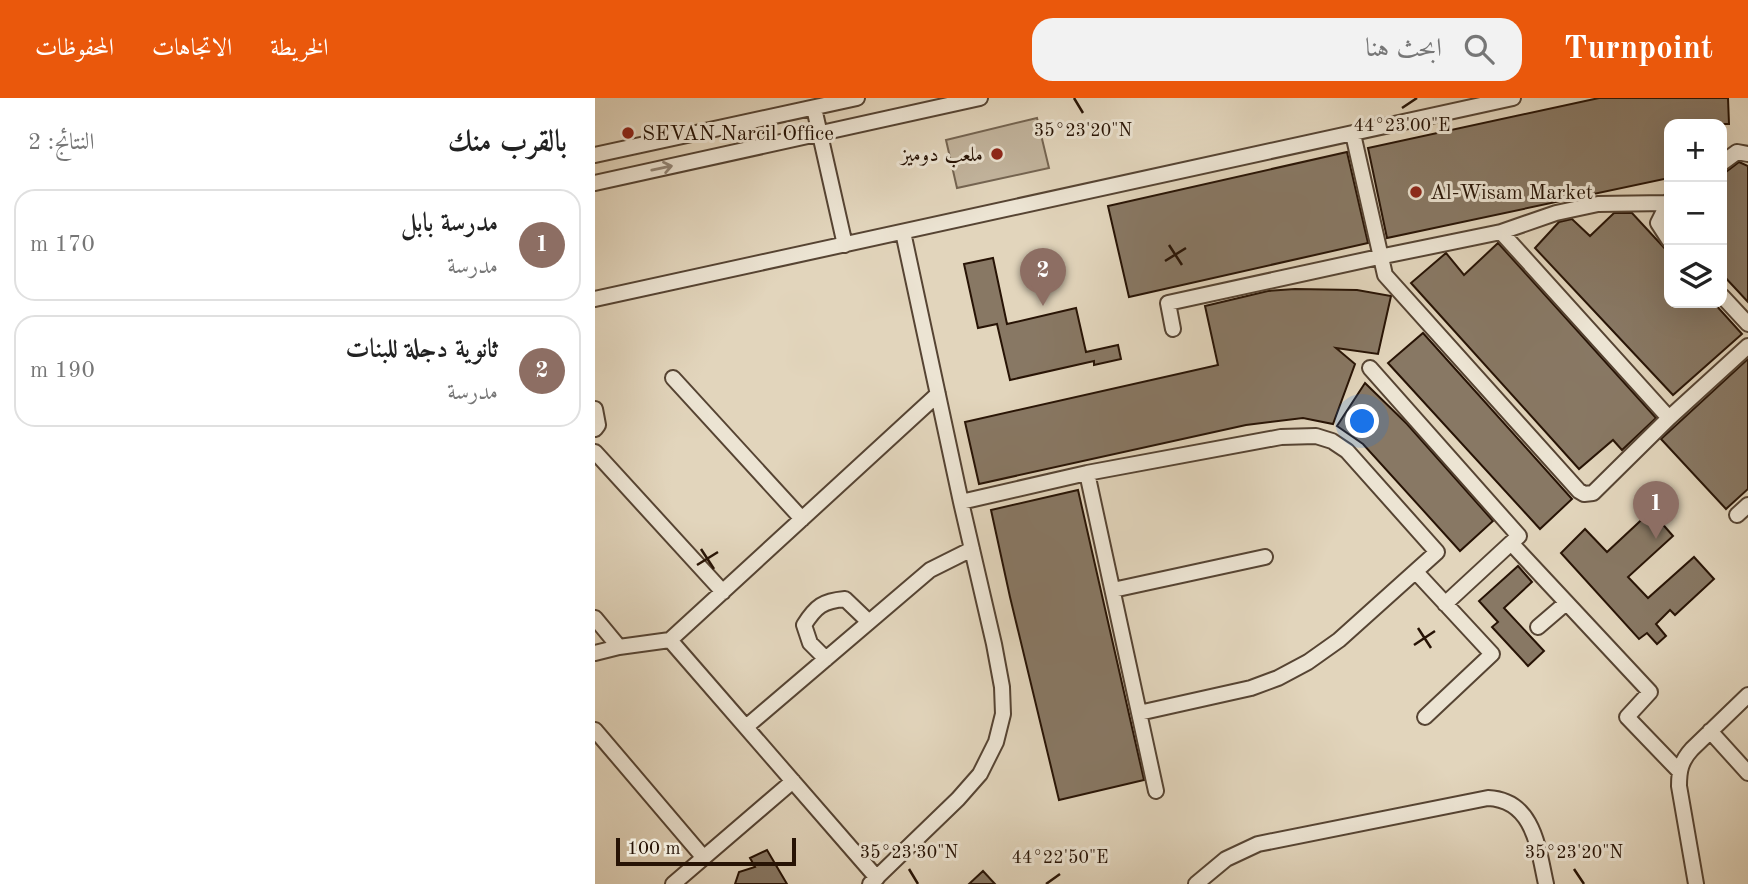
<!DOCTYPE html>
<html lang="ar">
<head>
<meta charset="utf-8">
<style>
  body { margin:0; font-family:"Old Standard TT",Amiri,serif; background:#f2f2f2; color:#222; direction:rtl }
  .controls { position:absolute; right:21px; top:21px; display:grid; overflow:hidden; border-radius:14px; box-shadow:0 7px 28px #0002 }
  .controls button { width:63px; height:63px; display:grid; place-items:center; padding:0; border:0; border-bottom:2px solid #e0e0e0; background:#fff; color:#222; font:35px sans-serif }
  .scale { position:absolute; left:21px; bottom:18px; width:180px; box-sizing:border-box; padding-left:7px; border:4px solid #271305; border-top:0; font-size:19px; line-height:24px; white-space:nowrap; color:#271305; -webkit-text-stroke:5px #ece4d3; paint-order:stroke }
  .you { position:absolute; left:768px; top:324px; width:24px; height:24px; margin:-18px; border:5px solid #fff; border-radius:50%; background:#1a73e8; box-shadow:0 0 0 10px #1a73e833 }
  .badge { display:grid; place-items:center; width:46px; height:46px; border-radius:50%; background:#ea580c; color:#fff; font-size:23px; font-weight:700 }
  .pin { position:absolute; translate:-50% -58px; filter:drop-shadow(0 2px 4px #0008) }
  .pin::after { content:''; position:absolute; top:37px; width:24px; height:21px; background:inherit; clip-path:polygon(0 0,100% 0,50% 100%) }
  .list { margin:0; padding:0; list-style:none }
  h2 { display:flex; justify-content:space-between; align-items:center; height:91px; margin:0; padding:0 28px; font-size:30px }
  h2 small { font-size:23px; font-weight:400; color:#767676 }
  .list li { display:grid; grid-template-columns:46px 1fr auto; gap:21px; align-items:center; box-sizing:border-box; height:112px; margin:0 14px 14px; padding:0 14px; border:2px solid #e0e0e0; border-radius:21px }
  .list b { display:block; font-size:26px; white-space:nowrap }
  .list p { margin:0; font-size:23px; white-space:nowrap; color:#767676 }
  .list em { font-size:23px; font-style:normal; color:#767676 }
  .icon { flex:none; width:38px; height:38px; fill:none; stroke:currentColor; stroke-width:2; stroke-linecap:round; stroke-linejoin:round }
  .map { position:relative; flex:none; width:1153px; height:786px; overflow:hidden; direction:ltr }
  header { display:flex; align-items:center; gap:42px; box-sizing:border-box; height:98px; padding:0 35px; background:#ea580c; color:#fff }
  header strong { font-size:33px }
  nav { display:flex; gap:38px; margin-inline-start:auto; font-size:24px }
  .search { width:490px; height:63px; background:#f2f2f2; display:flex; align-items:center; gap:18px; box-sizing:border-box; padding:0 24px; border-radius:21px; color:#767676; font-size:26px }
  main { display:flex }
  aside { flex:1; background:#fff }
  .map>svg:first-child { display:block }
  .green { fill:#c2b49d; stroke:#746451; stroke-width:2 }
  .building { fill:#887864; stroke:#271305; stroke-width:2 }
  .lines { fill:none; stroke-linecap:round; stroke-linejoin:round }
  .minor-casing { stroke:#564433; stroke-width:18 }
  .minor { stroke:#ece4d3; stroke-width:14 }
  .oneway { stroke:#938676 }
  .ticks { fill:none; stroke:#271305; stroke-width:2.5 }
  .poi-dot { fill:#8f2418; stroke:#ece4d3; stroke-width:2.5 }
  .labels { text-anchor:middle; stroke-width:6; stroke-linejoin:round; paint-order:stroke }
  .poi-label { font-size:21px; fill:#271305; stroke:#ece4d3; text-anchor:start }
  .ticks-label { font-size:18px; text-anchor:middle; fill:#271305; stroke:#ece4d3; stroke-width:6; stroke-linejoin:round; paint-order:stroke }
</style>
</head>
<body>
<header>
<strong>Turnpoint</strong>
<div class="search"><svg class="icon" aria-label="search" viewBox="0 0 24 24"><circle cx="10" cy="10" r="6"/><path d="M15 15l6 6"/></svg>ابحث هنا</div>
<nav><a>الخريطة</a><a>الاتجاهات</a><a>المحفوظات</a></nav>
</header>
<main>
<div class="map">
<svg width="1153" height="786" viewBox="0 0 1153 786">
  <rect width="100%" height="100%" fill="#e2d5bc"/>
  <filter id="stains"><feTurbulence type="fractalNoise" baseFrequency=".00286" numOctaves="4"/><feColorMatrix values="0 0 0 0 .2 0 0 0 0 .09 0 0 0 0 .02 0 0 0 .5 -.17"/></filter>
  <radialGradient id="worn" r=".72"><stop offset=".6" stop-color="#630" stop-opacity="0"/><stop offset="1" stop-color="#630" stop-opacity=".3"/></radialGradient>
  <!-- green -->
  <path class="green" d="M442,20L454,70L362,90L351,42Z"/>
  <!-- building -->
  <path class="building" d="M1004,0H1133L1134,26H1074V80L792,140L773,50Z
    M752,54L773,145L534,199L513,108Z
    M1144,64L1153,68V204L1127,176V77Z
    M1019,115H1037L1074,155V205H1119L1147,236L1078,297L940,150L964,124L977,121L995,138Z
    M903,145L1061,320L1027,352L1018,342L984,371L816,185L851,155L869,177Z
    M398,160L412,226L481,210L491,254L523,247L526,261L499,267V263L415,282L402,226L383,230L369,166Z
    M700,191L762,192L796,198L783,256L741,250L760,266L738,326L708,320L651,327L384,386L370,324L623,267L610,208L673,193Z
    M828,235L977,401L945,431L793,265Z
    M1153,261V391L1131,411L1066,341Z
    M770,285L812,326L898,423L865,453L768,346L742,328Z
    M483,392L549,682L464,702L415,499L396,412Z
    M1056,413L1078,438L1033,479L1053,500L1099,459L1119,481L1080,517L1075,512L1061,526L1071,538L1062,546L1052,535L1044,541L966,455L990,431L1012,454Z
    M923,468L937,484L909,510L949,553L933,568L897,529L903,524L884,503Z
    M172,752L192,786H140L144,774L160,769L155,760Z
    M388,773L400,786H374Z"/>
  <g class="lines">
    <defs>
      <path id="minor" d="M219,10L250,147
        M758,36L790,177L984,393L989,396L998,395L1074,320L1153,248
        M0,57L262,0
        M1127,65L1142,54L1153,56
        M0,85L385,0
        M1074,103L1063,125L1074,142
        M906,134L961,115L1003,106L1072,105
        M1127,198L1153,226
        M0,201L918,0
        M578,231L573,205L784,159L906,134L1074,320
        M775,270L924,438L916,445L1055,594L1032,619L1084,673
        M78,280L207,421
        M0,311L3,327L0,331
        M0,354L128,494
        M492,375L561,693
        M366,404L492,375L686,339L721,338L737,343L752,353L842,454L744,542L713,564L683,580L656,590L544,615
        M1142,417L1153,407
        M821,474L897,556L830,619
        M518,492L670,459
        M850,506L916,445
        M0,520L24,549
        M943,529L971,505
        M75,542L282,780
        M0,555L24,549L75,542L343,296
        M231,561L215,545L209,527C221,508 228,503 250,501L274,524
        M151,629L335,472L377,451
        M0,632L109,760
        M1115,633L1153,675
        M78,786L198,683
        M275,786L363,701L385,676L401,644L408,616L407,589L399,546L366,404L308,134
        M601,786L631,761L663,746L893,700C939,702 943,750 951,786
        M1101,786L1084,688C1084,672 1086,663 1097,651L1153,597"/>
    </defs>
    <!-- minor casing -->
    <use href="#minor" class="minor-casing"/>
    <!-- minor -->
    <use href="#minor" class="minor"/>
  </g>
  <!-- one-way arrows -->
  <defs><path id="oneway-shaft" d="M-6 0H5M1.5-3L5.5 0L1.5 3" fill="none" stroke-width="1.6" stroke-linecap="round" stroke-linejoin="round" transform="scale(1.75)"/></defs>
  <use class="oneway" href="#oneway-shaft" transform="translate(67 70) rotate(-12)"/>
  <!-- ticks -->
  <path class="ticks" d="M479,0L488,15M807,10L822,0M574,147L587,167M570,163L591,150M106,451L119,471M102,467L123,454M823,530L836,550M819,547L840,533M314,771L323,786M979,771L989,786M451,786L465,776"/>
  <!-- markers -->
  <g class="poi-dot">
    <circle cx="33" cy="35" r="7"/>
    <circle cx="402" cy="56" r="7"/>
    <circle cx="821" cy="94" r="7"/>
  </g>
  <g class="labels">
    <!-- poi labels -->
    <g class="poi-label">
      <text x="47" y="42">SEVAN Narcil Office</text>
      <text x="388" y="63" text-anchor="end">ملعب دوميز</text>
      <text x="835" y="101">Al-Wisam Market</text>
    </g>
  </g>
  <g class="ticks-label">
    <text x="807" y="33">44°23'00"E</text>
    <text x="488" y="38">35°23'20"N</text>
    <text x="314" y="760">35°23'30"N</text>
    <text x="979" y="760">35°23'20"N</text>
    <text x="465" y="765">44°22'50"E</text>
  </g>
  <rect width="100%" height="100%" filter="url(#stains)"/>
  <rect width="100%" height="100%" fill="url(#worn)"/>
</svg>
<div class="controls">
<button>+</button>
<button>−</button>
<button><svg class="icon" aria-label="layers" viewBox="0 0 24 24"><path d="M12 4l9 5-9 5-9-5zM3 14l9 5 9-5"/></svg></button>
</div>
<div class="scale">100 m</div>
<div class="you"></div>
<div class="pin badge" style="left:1061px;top:441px;background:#8d6e63">1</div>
<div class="pin badge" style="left:448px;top:208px;background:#8d6e63">2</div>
</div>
<aside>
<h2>بالقرب منك<small>النتائج: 2</small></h2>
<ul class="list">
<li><span class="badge" style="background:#8d6e63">1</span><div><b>مدرسة بابل</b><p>مدرسة</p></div><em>170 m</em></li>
<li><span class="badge" style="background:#8d6e63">2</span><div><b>ثانوية دجلة للبنات</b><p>مدرسة</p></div><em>190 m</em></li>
</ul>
</aside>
</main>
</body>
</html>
